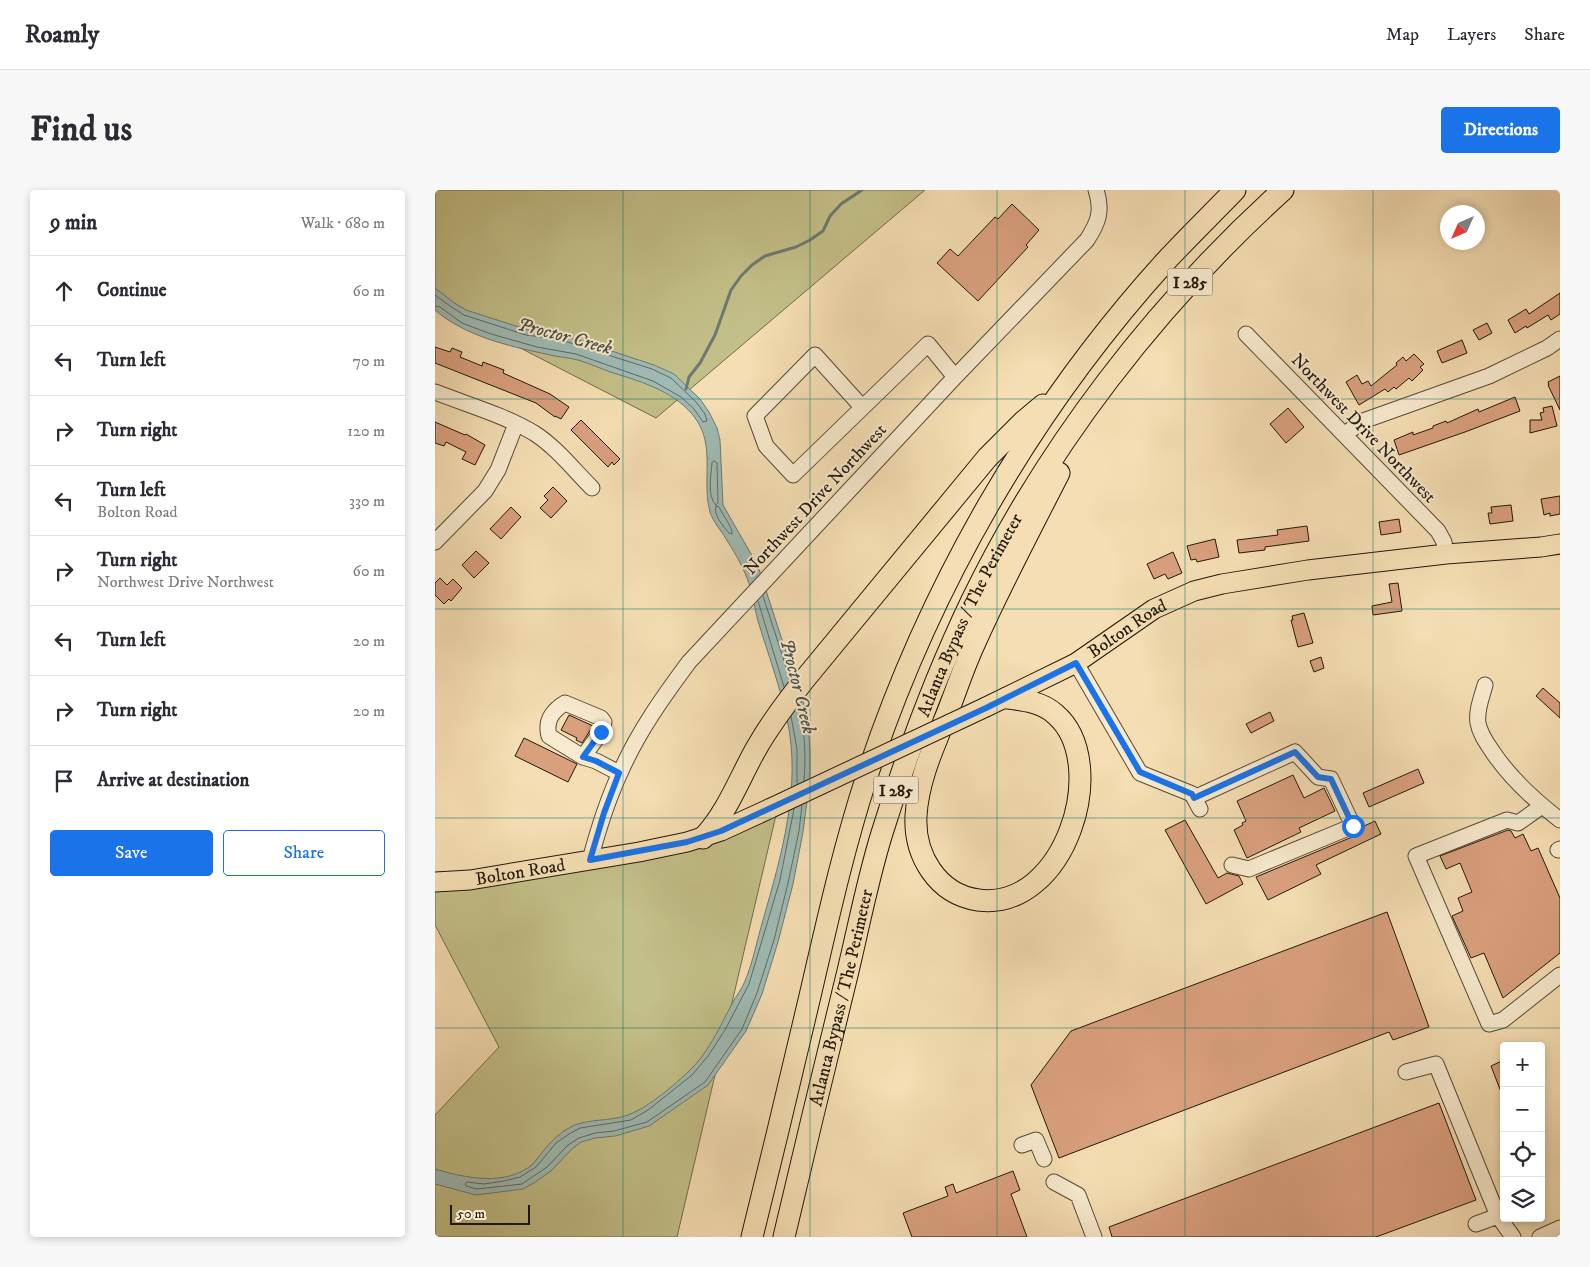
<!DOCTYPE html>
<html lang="en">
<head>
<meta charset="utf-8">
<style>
  body { margin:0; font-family:"IM FELL DW Pica",serif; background:#f7f7f7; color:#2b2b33 }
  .controls { position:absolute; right:15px; bottom:15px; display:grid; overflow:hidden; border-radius:5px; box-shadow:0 2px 8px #0003 }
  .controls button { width:45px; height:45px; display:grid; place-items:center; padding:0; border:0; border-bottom:1px solid #e1e1e2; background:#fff; color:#2b2b33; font:25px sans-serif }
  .compass { position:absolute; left:1005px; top:15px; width:45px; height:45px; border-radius:50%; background:#fff; box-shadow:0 2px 8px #0003; rotate:225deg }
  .scale { position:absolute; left:15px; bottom:12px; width:80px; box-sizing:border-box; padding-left:5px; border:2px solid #21180c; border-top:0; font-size:14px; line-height:18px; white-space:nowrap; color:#21180c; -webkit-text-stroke:4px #f8eace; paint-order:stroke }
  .stop { position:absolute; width:15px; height:15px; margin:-11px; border:4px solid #1a73e8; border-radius:50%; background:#fff }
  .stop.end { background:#1a73e8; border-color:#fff; box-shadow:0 1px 5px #0008 }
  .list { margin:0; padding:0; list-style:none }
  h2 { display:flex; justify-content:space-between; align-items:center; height:65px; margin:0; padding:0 20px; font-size:21px }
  h2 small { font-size:16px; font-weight:400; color:#7c7c81 }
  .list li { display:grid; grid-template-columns:32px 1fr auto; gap:15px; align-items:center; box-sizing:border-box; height:70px; padding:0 20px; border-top:1px solid #e1e1e2 }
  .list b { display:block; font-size:19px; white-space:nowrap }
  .list p { margin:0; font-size:16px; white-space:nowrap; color:#7c7c81 }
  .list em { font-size:16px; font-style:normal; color:#7c7c81 }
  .actions { display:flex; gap:10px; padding:15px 20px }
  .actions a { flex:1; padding:11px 0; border:1px solid #1a73e8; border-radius:5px; text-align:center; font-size:18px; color:#1a73e8 }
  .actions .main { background:#1a73e8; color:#fff }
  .icon { flex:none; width:28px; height:28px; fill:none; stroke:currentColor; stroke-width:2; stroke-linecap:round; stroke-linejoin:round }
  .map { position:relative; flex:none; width:1125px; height:1047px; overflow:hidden; border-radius:5px }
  header { display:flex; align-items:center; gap:30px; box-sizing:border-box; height:70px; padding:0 25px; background:#fff; border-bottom:1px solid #e1e1e2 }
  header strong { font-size:24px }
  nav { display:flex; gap:28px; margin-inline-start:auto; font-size:18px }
  .intro { display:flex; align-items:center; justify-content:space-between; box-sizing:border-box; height:120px; padding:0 30px }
  h1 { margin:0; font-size:35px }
  .button { padding:12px 22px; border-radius:5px; background:#1a73e8; color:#fff; font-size:18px; font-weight:700 }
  main { display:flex; gap:30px; padding:0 30px }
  aside { flex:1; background:#fff; border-radius:5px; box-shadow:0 2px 8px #0003 }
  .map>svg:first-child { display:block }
  .green { fill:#c3bf88; stroke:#726c4a }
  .water { fill:#9fbbb5; stroke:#6d7a71 }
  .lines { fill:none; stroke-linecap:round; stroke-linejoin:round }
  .shore { stroke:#606a60; stroke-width:1 }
  .stream { stroke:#6d7a71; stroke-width:3 }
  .building { fill:#daa07e; stroke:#21180c }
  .minor-casing { stroke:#564a36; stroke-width:17 }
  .major-casing { stroke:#21180c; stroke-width:21 }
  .highway-casing { stroke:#21180c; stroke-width:23 }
  .minor { stroke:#f8eace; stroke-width:15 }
  .major { stroke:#f5deb3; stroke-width:19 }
  .highway { stroke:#f5deb3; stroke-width:21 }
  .major-bridge-casing { stroke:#21180c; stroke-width:21; stroke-linecap:butt }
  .major-bridge { stroke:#f5deb3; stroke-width:19 }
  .route { stroke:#1a73e8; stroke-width:6 }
  .grid { fill:none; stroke:#0f766e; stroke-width:1; stroke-opacity:0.55 }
  .labels { text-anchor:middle; stroke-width:4; stroke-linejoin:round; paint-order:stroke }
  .shield { fill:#f8eace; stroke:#625746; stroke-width:1 }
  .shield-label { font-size:16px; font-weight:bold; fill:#21180c }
  .street-label { font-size:18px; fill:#21180c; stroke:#f8eace }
  .water-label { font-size:19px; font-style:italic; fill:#4d5147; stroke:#f8eace }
</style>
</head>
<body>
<header>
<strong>Roamly</strong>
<nav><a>Map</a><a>Layers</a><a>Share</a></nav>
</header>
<div class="intro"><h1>Find us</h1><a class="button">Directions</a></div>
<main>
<aside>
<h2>9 min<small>Walk · 680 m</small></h2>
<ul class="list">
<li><svg class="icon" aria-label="ahead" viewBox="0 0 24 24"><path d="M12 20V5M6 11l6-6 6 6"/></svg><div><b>Continue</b></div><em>60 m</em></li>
<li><svg class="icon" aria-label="left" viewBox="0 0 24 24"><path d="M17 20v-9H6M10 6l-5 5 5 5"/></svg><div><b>Turn left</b></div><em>70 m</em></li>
<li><svg class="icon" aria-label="right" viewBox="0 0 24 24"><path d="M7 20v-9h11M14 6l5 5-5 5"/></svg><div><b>Turn right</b></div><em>120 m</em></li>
<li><svg class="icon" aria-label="left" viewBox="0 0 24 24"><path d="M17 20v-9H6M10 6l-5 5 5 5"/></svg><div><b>Turn left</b><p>Bolton Road</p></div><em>330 m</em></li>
<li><svg class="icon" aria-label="right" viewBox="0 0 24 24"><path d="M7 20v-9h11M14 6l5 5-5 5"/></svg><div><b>Turn right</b><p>Northwest Drive Northwest</p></div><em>60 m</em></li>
<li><svg class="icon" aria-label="left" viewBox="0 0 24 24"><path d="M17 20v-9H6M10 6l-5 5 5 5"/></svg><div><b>Turn left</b></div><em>20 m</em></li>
<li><svg class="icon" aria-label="right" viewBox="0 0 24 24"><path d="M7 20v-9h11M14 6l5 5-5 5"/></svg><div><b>Turn right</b></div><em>20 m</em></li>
<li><svg class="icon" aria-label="arrive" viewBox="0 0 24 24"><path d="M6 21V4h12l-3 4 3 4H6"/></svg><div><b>Arrive at destination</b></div></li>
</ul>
<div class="actions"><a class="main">Save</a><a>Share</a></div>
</aside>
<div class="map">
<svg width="1125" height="1047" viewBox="0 0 1125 1047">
  <rect width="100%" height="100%" fill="#f5deb3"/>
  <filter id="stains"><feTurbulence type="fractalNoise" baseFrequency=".004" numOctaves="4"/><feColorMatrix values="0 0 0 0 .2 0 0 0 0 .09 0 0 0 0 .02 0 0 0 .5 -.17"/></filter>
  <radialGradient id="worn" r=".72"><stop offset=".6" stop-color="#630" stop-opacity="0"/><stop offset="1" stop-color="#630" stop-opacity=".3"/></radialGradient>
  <!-- green -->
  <path class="green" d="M0,0H490L221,228L0,114Z
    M345,608L242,1047H0V925L64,857L0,735V683L136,673L252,659Z"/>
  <!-- water -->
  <path class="water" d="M0,98L18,112L31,120L93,140L125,144L219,175L239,184L265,209L274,222L282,238L285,250L288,315L323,376L352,465L367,506L373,533L375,561V588L368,642L358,694L343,752L327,804L311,841L273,895L214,936L180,946L160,948L146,952L137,959L116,981L99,993L88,999L41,1005L0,994V979C30,988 71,997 98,974C101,971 103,967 106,964C115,952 126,941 140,935C156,929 174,931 190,926C210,920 237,897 252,883C273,864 284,838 297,814C301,806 307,799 310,791C318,772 322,750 328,730C346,667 367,596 352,529C345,496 333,464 323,431C319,417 318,402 312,388C307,375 299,361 291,349C286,340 278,332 275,322C267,293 279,261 264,234C248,206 214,194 185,185C170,181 157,174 143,170C132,167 121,167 111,164C73,156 30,146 0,120Z"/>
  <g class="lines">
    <!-- shore -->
    <path class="shore" d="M0,105L15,116L29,125L91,145L123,149L217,179L236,188L261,212L270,224L272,231L268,232L259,219L246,207L218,191L141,164L102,157L56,144L27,133L5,117L0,116
      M279,271L282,273L283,313L281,315C272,307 276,285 277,273Z
      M281,316L284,317C287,324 298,338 297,344L294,343C288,336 278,325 281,316Z
      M328,406L355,489
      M323,411L349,497
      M364,516C370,541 371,565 369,591
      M356,526L362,559V594
      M359,619L345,690L314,794L290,840L273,866L257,885L213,920L196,930L145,938L134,944L121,953L101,977L85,987L69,991L49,994L32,992L30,994L31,996L42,999L87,994L112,977L133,955L144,948L160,943L179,941L212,932L270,892L307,839L322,803L339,750L353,693L364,641L367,615"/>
    <!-- stream -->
    <path class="stream" d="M251,199L254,187L265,173L280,145L296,100L306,86L317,75L330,66L361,57L375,50L388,41L395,26L406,14L427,0"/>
  </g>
  <!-- building -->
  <path class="building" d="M577,14L604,40L591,55L593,57L543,111L502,73L515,59L523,66L560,27L563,29Z
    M1125,103V124L1116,130L1113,125L1092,138L1091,136L1080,143L1073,130L1091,119L1094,124Z
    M1052,133L1057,143L1044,150L1038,140Z
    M1027,150L1032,163L1007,173L1002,161Z
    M0,157L15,162L17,158L27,162L25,167L47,176L48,172L69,180L68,183L115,204L134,217L126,229L120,226V227L101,213L0,173Z
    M979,164L989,174L985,177L988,180L977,191L974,188L961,199L959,197L953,202L950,199L924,215L911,192L922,185L927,194L933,191L936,196L962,175L961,173L968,167L971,171Z
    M1125,186V220L1113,195H1114L1113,192Z
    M1080,207L1085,221L1030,242L964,265L959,250L978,242V245L998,238V236L1011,231L1012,233L1043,219L1044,222Z
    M1117,216L1122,236L1095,243V230H1107L1105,223L1109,222L1108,218Z
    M853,218L869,237L851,253L835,234Z
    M146,230L185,269L179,275L177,272L173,277L136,240Z
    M0,232L30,245L31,244L50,255L40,275L27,269L31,262L11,252L9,256L0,253Z
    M118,297L132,311L116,328L105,318L113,310L109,306Z
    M1125,306V324L1115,326V323L1109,325L1106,309Z
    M1076,315L1078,331L1055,334L1053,323H1057L1056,317Z
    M76,317L86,327L66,349L55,339Z
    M964,329L966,342L946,345L944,332Z
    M872,336L874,351L830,357V360L804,363L802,350L843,345L842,340Z
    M780,349L784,367L762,372L761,369L756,370L752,356Z
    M41,361L54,373L39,388L27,375Z
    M738,362L747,383L733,389L730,384L719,389L712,374Z
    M5,388L12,395L18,389L27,398L16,411L14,409L9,414L0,405V393Z
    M963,393L967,421L938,425L937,416L957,412L954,394Z
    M869,423L878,453L863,457L856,430H858L857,426Z
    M886,467L889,478L879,482L875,471Z
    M1108,498L1125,513V528L1101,506Z
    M835,522L839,531L816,543L811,534Z
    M134,525L158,536L147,553L141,550L142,548L126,540Z
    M89,548L142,574L133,592L80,566Z
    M983,579L989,593L934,617L928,603Z
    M858,585L869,608L889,598L900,621L864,638L866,642L812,668L799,640L808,635L807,633L811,631L802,611Z
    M750,630L783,688L792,683L804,686L808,694L771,714L730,640Z
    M940,631L946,644L881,675L886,684L833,710L821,687L922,645L926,641L927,637Z
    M1073,640L1076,641L1080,648L1088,644L1096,661L1103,658L1125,708V763L1068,808L1049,763L1036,768L1017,726L1028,721L1023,708L1037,702L1025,673L1011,679L1005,666Z
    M952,722L994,837L958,850L954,842L624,968L596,895L636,841Z
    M1069,870V907H1068L1056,876Z
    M1004,913L1041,1010L941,1047H677L674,1037Z
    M578,981L585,1000L576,1004L592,1047H477L468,1023L513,1006L510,997L518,994L521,1003Z"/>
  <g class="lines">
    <defs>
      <path id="minor" d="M811,144L1003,341L1009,352L1011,364
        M0,202C33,215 69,225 99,243C121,257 139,280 157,298
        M427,217L380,165L320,226L331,256L358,285L493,154L520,187
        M910,244L928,231L1054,186L1112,158L1125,149
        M0,352L50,301L63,280L81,234
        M641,473L705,583L757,604L765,619
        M1050,495C1047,507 1041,520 1043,533C1045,544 1051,552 1057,561C1075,588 1099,610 1125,630
        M148,567L166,542L169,532L166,528L130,513C117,521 110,531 114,546L148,567L161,571L184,583
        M759,608L860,562L883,587L896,589L918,636L814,679L797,675
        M1107,616L1083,633L1072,630L981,666L1054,834L1068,830L1125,785
        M1123,660L1125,659
        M155,670C163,640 172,611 185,583C203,542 228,507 254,472L520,187L652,50C663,33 668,21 661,0
        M971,882L1001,874L1063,1026L1078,1047
        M587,955L601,950L609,969
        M619,992L643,1005L659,1047
        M1041,1034L1063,1026
        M1105,1047L1125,1038"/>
      <g id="major">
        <path id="s1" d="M551,517L641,473L719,419L759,401L787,394L873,380L1011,364L1106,357L1125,354"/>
        <path id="s2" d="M0,692L35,690L204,662L252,652L286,641L336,618"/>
      </g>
      <g id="highway">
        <path d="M572,508C588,510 607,512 620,524C677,572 630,722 543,710C502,704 479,665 481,626C483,590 499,556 512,524C521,501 528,479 538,457C564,398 595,340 624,283"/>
        <path d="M268,648C292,623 304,589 321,559C335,534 352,512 369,490L552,268L589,231L608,215"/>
        <path d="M317,1047C337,967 356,886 375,806C392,733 408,660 431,589C493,399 596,220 730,72C753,47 777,24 800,0"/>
        <path id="s3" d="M349,1047C370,958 391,870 413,781C424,735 433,688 447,643C472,563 501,485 537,410C612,256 721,115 848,0"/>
      </g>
    </defs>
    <!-- minor casing -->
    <use href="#minor" class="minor-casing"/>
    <!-- major casing -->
    <use href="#major" class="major-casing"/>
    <!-- highway casing -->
    <use href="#highway" class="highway-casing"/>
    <!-- minor -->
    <use href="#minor" class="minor"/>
    <!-- major -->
    <use href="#major" class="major"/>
    <!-- highway -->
    <use href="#highway" class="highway"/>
    <defs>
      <path id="major-bridge" d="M336,618L551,517"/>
    </defs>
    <!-- major-bridge casing -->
    <use href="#major-bridge" class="major-bridge-casing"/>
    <!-- major-bridge -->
    <use href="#major-bridge" class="major-bridge"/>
  </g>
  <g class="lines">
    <!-- route -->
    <path class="route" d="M166,542L148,567L161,571L184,583L169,623L155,670L252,652L286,641L551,518L641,473L705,582L757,604L759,608L860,562L883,587L896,589L918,636"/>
  </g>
  <!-- grid -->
  <path class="grid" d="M188,0V1047M375,0V1047M562,0V1047M750,0V1047M938,0V1047M0,209H1125M0,419H1125M0,628H1125M0,838H1125"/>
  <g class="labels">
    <!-- shield labels -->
    <g class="shield">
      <rect x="732.5" y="78.5" width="45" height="27" rx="4"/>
      <rect x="438.5" y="586.5" width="45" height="27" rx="4"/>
    </g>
    <g class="shield-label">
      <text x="755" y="98">I 285</text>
      <text x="461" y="606">I 285</text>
    </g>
    <!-- street labels -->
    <g class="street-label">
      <text transform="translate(929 238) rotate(46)" y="6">Northwest Drive Northwest</text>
      <text transform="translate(380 309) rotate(-47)" y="6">Northwest Drive Northwest</text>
      <text dy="6" stroke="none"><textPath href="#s3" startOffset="651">Atlanta Bypass / The Perimeter</textPath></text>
      <text dy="6" stroke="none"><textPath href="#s1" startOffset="162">Bolton Road</textPath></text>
      <text dy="6" stroke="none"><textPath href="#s2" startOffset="86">Bolton Road</textPath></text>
      <text dy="6" stroke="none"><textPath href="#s3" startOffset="246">Atlanta Bypass / The Perimeter</textPath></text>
    </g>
    <!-- water labels -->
    <g class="water-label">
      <text transform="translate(130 145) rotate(15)" y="7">Proctor Creek</text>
      <text transform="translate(364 496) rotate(76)" y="7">Proctor Creek</text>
    </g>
  </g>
  <rect width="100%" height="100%" filter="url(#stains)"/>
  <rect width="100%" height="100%" fill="url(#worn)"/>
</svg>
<div class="controls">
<button>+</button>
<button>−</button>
<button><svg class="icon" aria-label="locate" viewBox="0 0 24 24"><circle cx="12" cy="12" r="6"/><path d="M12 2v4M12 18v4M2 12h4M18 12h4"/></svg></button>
<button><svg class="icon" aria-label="layers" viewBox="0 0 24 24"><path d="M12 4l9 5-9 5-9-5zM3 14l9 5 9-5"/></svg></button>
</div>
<svg class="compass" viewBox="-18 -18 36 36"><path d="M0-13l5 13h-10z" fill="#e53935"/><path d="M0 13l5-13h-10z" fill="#7c7c81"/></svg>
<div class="scale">50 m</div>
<div class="stop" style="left:918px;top:636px"></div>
<div class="stop end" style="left:166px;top:542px"></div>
</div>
</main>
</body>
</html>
